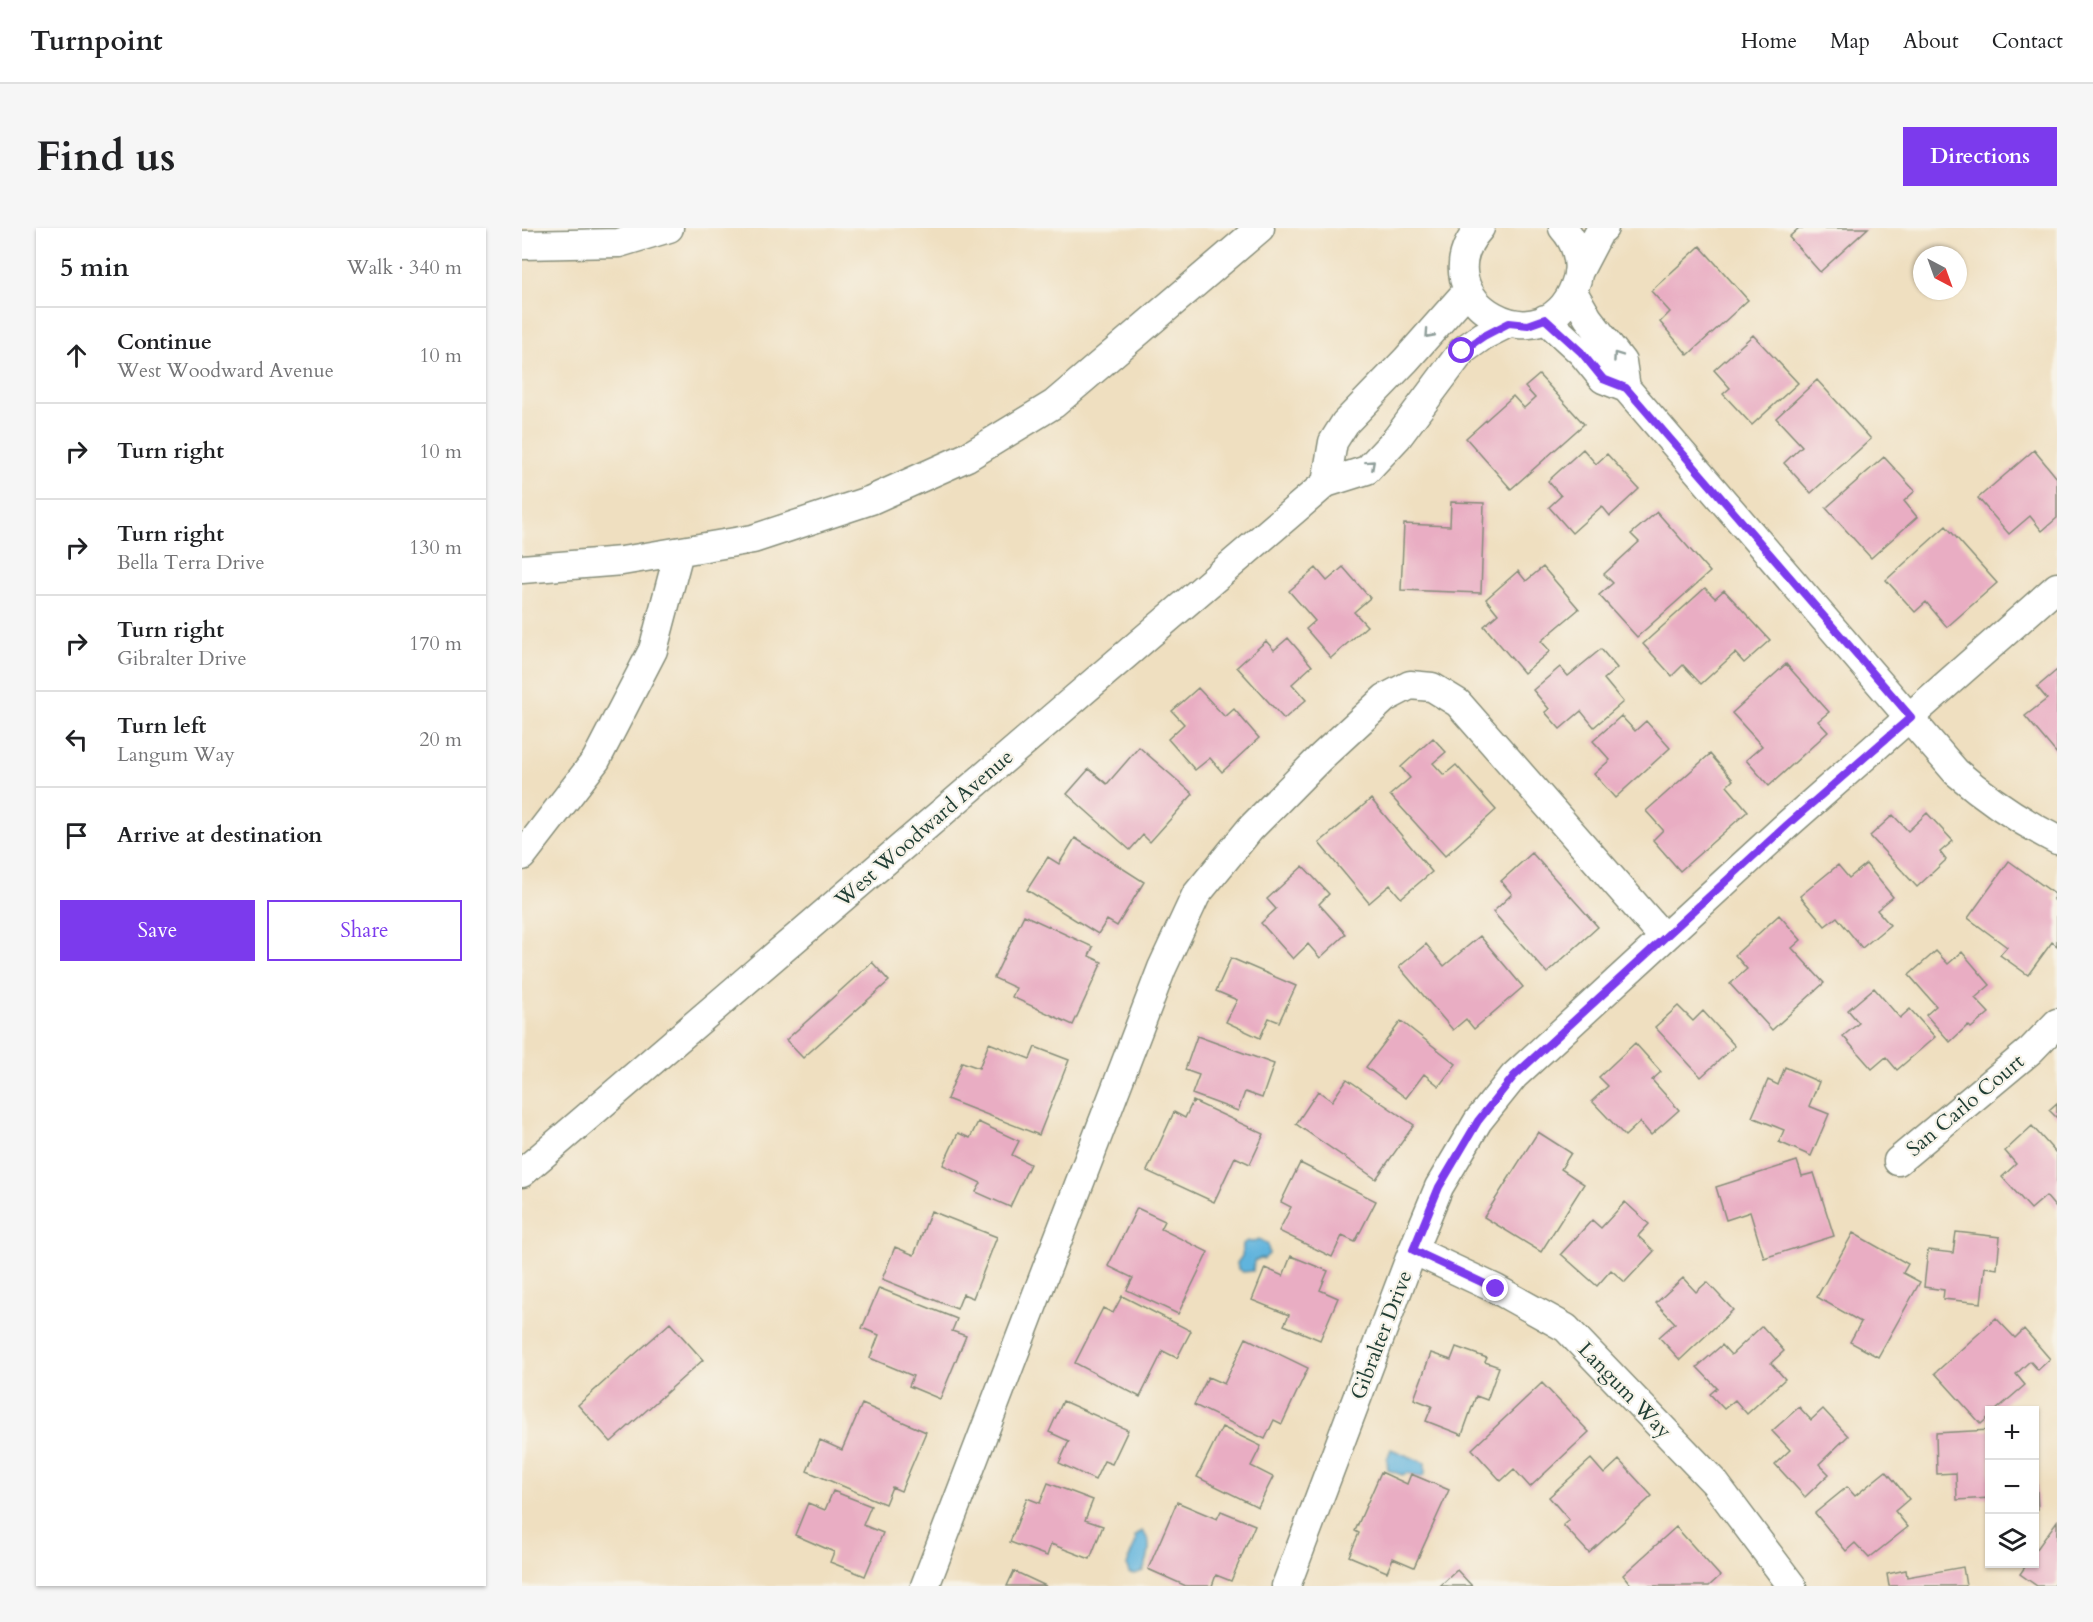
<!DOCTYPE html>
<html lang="en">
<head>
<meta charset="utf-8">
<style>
  body { margin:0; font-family:Cardo,serif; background:#f6f6f6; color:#202124 }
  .controls { position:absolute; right:18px; bottom:18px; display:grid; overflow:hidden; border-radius:0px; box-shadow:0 2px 4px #0004 }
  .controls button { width:54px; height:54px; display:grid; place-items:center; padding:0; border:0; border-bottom:2px solid #e0e0e0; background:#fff; color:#202124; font:30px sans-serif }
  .compass { position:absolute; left:1391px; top:18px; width:54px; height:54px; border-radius:50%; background:#fff; box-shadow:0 2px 4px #0004; rotate:139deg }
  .stop { position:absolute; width:18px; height:18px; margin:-14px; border:4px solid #7c3aed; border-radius:50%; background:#fff }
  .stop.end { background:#7c3aed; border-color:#fff; box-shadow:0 2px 6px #0008 }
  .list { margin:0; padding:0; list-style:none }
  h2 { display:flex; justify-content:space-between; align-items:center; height:78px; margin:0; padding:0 24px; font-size:26px }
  h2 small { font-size:20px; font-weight:400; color:#757577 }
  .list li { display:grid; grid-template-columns:39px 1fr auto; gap:18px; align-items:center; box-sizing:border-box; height:96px; padding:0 24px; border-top:2px solid #e0e0e0 }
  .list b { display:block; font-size:22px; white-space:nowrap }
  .list p { margin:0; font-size:20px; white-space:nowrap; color:#757577 }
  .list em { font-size:20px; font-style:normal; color:#757577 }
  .actions { display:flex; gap:12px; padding:18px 24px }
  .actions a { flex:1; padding:14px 0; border:2px solid #7c3aed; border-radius:0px; text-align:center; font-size:21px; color:#7c3aed }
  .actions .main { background:#7c3aed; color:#fff }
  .icon { flex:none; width:33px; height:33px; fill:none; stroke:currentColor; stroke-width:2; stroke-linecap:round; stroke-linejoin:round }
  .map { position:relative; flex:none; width:1535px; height:1358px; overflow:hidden; border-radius:0px }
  header { display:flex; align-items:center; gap:36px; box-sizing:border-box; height:84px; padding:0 30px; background:#fff; border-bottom:2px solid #e0e0e0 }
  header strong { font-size:28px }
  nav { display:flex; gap:33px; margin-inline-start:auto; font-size:21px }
  .intro { display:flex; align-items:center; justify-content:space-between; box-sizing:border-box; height:144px; padding:0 36px }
  h1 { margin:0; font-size:42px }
  .button { padding:15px 27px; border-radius:0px; background:#7c3aed; color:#fff; font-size:21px; font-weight:700 }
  main { display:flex; gap:36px; padding:0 36px }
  aside { flex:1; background:#fff; border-radius:0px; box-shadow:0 2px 4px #0004 }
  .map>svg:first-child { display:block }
  .water { fill:#61b4dd; stroke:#407888; stroke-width:1.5 }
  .building { fill:#e9adc3 }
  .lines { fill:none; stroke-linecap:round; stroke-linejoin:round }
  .minor-casing { stroke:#878e7a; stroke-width:31 }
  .minor { stroke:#fff; stroke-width:28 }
  .oneway { stroke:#8f9e9a }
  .route { stroke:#7c3aed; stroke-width:8 }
  .labels { text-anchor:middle; stroke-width:4.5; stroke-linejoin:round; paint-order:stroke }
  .street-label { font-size:21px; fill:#1f3d34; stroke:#f7f3e8 }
</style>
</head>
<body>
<header>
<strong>Turnpoint</strong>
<nav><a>Home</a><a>Map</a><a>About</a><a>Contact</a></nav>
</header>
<div class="intro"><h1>Find us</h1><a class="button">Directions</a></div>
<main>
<aside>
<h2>5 min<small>Walk · 340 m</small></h2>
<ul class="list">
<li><svg class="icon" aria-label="ahead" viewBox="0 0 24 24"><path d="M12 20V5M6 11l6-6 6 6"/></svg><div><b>Continue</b><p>West Woodward Avenue</p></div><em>10 m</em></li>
<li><svg class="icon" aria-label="right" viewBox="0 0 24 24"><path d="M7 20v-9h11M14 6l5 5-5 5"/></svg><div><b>Turn right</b></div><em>10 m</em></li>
<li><svg class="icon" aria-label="right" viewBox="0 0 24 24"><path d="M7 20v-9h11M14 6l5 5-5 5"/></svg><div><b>Turn right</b><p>Bella Terra Drive</p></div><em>130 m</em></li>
<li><svg class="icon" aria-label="right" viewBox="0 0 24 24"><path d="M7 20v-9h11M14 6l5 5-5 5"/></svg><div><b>Turn right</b><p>Gibralter Drive</p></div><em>170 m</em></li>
<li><svg class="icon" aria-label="left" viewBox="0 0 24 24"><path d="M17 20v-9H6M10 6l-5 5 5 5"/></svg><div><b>Turn left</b><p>Langum Way</p></div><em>20 m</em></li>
<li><svg class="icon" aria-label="arrive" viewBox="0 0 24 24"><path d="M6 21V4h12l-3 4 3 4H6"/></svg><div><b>Arrive at destination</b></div></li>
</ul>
<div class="actions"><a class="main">Save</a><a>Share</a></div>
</aside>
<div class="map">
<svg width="1535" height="1358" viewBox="0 0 1535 1358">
  <rect width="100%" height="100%" fill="#f7f3e8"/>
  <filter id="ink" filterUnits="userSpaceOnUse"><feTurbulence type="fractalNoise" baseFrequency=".0167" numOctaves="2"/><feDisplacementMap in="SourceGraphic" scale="12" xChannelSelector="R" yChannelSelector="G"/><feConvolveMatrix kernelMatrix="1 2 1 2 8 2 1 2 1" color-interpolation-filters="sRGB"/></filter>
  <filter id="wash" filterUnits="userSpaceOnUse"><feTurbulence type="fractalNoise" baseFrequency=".008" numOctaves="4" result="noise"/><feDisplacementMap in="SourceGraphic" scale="24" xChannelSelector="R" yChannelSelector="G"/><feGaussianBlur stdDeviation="1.35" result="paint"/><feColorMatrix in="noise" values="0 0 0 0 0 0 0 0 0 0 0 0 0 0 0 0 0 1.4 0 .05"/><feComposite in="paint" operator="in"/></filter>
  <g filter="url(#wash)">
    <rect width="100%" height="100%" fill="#efdfc0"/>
    <!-- water -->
    <path class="water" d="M737,1011L746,1017L747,1026L742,1031L739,1030L732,1033L731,1043L721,1044L716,1041L715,1035L720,1028L721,1016L725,1013L730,1014Z
      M869,1221L903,1235V1246L899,1249L885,1245L880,1247L866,1242L865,1231Z
      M620,1303C631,1313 627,1330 621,1343L613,1346L607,1345L605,1338L607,1331L614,1313L613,1309Z"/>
    <g id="blocks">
      <!-- building -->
      <path class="building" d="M1277,0H1346L1298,44L1267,9Z
        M1178,18L1226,72L1166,127L1138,94L1148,84L1129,63Z
        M1231,107L1276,155L1230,197L1201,166L1208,160L1192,142Z
        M1017,147L1062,196L989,261L944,210L991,168L1002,180L1013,170L1003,159Z
        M1295,152L1349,211L1289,265L1262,235L1280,218L1254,190Z
        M1061,221L1074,236L1085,226L1117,261L1088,288L1080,278L1050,305L1027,279L1039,268L1026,253Z
        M1512,222L1535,250V290L1520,303L1508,288L1487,306L1456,270Z
        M1362,229L1393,263L1382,273L1395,289L1349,330L1304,280Z
        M929,274L962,275L959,365L879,362L882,296L928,298Z
        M1135,284L1188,344L1115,409L1077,367L1091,355L1082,346L1117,314L1109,306Z
        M1424,298L1475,355L1425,399L1404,374L1393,384L1364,352Z
        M821,339L848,370L832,384L845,398L809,430L784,401L793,393L767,363L794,340L805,353Z
        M1021,339L1057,381L1019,413L1028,423L1002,445L962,398L976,386L964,371L996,343L1004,353Z
        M1183,360L1193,370L1202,362L1248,412L1222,435L1213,425L1179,456L1161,437L1150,448L1121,416Z
        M766,410L790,438L770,456L784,472L762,491L715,439L744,413L752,422Z
        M1079,421L1095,440L1082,451L1101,474L1072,499L1059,483L1038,501L1023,484L1027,481L1011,462L1038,439L1046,448Z
        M1264,436L1307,484L1296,493L1306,504L1247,558L1224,532L1240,518L1210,485Z
        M1535,442V526L1503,488L1525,471L1515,459Z
        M676,460L703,489L712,481L737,510L700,544L688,530L673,542L646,511L662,496L650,483Z
        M1099,488L1113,503L1124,493L1148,520L1093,570L1072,546L1088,532L1071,513Z
        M911,510L924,524L911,535L922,547L934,537L974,582L923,628L868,567L888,550L879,539Z
        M617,519L671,566L628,614L621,607L608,622L545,566L567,541L585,556Z
        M1188,526L1211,552L1205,558L1226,583L1158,643L1131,612L1141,602L1124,583Z
        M849,571L910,644L879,670L868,657L847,675L797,615Z
        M1405,585L1431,613L1418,624L1424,632L1395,659L1348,608L1371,587L1386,603Z
        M553,610L622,654L595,698L585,692L576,706L505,662L526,629L537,636Z
        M1010,625L1076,699L1025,745L971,684L990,666L979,653Z
        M1487,633L1534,667L1531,671L1535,674V718L1530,714L1506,747L1478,727L1485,719L1446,690Z
        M1344,636L1371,669L1355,682L1368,697L1340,720L1315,689L1303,698L1278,668L1316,637L1327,650Z
        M781,638L807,666L797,676L824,706L798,730L786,716L771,731L739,695L754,681L745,671Z
        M502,687L571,719L567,728L580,734L551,797L490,769L494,760L472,750Z
        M1257,687L1279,712L1270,720L1302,755L1250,802L1208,756L1225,741L1213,727Z
        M958,708L1001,759L952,801L944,791L931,802L877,739L904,716L922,738Z
        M1414,723L1426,736L1440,724L1468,757L1453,770L1467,785L1449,800L1446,797L1428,814L1404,787L1414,778L1387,747Z
        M709,730L774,758L757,794L747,790L738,810L704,794L715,772L694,763Z
        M350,734L367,753L281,830L264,812Z
        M1352,760L1378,790L1388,781L1413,809L1375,842L1364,829L1350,841L1321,808L1337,795L1326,782Z
        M1156,778L1171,793L1181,783L1213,818L1179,849L1133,799Z
        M879,793L934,836L917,858L902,846L884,870L844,839Z
        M675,808L752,836L740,870L723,864L716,883L670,866L677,847L663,842Z
        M467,815L508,831L513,819L547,832L517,907L425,871L440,834L457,840Z
        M1113,815L1139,844L1130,852L1157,882L1129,907L1118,894L1103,908L1070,873L1086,858L1077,849Z
        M1263,839L1297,854L1287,878L1307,886L1289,928L1257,914L1262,902L1230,889L1246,852L1256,857Z
        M825,851L892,897L854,951L774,896L796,863L810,873Z
        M671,873L742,906L728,936L713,929L692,974L625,943L652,884L663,890Z
        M1535,875V890L1527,882Z
        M456,894L497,913L490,927L508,936L488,979L454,964L459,955L421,937L436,905L448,910Z
        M1510,898L1535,926V981L1524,968L1509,981L1480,949L1494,936L1483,923Z
        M1016,904L1049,925L1039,941L1062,956L1019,1024L962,989Z
        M1275,933L1280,948L1292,945L1312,1008L1242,1030L1228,984L1204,992L1194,959Z
        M778,935L854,973L833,1014L820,1008L810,1029L757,1003L769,979L759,974Z
        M1103,974L1127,996L1116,1008L1132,1023L1103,1054L1089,1042L1075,1058L1039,1026L1070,992L1079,1000Z
        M615,980L643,993L639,1001L686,1024L656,1086L605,1062L611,1050L586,1038Z
        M409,983L475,1009L451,1070L441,1066L435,1081L360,1051L373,1019L392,1027Z
        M1434,1004L1478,1009L1475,1041L1463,1039L1459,1075L1421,1071L1422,1062L1402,1059L1406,1022L1431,1025Z
        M1331,1005L1386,1036L1381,1045L1398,1054L1356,1129L1328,1114L1339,1094L1295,1069Z
        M769,1028L806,1043L798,1062L816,1070L798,1112L762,1097L767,1087L730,1072L743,1040L761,1048Z
        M1161,1050L1174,1064L1185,1054L1211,1082L1158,1132L1137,1109L1153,1095L1134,1075Z
        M357,1060L435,1091L430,1103L444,1108L418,1171L387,1158L391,1148L348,1130L357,1107L340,1100Z
        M600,1068L669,1103L655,1130L641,1123L618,1169L553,1135L581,1080L591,1085Z
        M1474,1090L1493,1110L1502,1101L1528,1131L1516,1142L1508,1133L1494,1146L1503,1157L1474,1182H1468V1188L1459,1196L1413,1145Z
        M148,1095L181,1132L89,1214L56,1177Z
        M1240,1098L1262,1123L1249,1135L1263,1151L1225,1186L1213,1172L1202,1181L1188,1166L1195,1160L1175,1139L1200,1117L1209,1127Z
        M724,1110L786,1140L760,1196L752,1192L743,1211L672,1177L686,1149L702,1156Z
        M934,1119L965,1130L963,1134L977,1139L965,1172L954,1168L940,1207L904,1193L910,1178L892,1171L909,1125L929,1132Z
        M1020,1155L1067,1204L1008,1259L992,1241L979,1253L950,1221Z
        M541,1173L606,1202L590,1236L582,1233L573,1252L537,1235L547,1213L527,1204Z
        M340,1176L404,1204L379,1263L370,1259L363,1276L285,1243L298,1212L320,1222Z
        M1277,1179L1289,1192L1301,1181L1326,1208L1297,1236L1307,1246L1283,1269L1253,1236L1268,1222L1250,1203Z
        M700,1199L739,1218L729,1238L751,1249L736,1279L675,1249Z
        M1468,1202V1270L1435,1272L1434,1245L1415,1246L1414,1205Z
        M1069,1231L1082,1246L1097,1232L1130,1268L1067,1325L1041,1297L1047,1292L1027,1269Z
        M1364,1243L1387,1271L1373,1283L1386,1299L1347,1330L1333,1315L1324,1323L1293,1285L1325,1259L1333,1268Z
        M859,1244L885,1256L889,1246L927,1262L892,1339L871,1330L865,1344L827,1328L837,1305L833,1303Z
        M1512,1245H1514L1516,1281H1512Z
        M526,1255L571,1272L563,1292L581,1298L568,1331L529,1316L525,1328L488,1314L505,1270L518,1275Z
        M311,1263L349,1278L341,1297L361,1305L343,1348L308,1334L312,1324L273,1307L286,1275L303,1282Z
        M655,1274L695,1291L699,1283L733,1297L709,1353L694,1347L690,1358H664L626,1341Z
        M1535,1293V1354L1532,1358H1515L1498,1346L1505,1336H1512V1325Z
        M1154,1299L1198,1348L1187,1358H1110L1101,1347Z
        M1441,1339L1444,1358H1367L1365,1346L1384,1342L1385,1349Z
        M935,1342L950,1358H918Z
        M492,1343L524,1358H485Z"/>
    </g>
  </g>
  <g filter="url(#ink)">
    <use href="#blocks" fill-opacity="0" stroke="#878e7a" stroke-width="1.5"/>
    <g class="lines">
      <defs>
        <path id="minor" d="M958,0C894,71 1027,147 1055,51C1060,33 1053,13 1041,0
          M0,17L97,15L147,0
          M1056,45L1078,3L1082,0
          M946,62L884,132L823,195L811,214L804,255L845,242L875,210L940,123L961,108L987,95
          M1023,91L1059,124L1081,151L1104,160L1100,134L1066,90L1051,64
          M1104,160L1434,544C1465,571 1498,593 1535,612
          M0,341L100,333L231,311L349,272L445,229L532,176L738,0
          M0,628L74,532L131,422L157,324
          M1376,933L1509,822L1535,795
          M0,945L804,255
          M891,1022L974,1061L1044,1100L1193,1255L1270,1358
          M403,1358L640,740L674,667L728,601L797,531L863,470L888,457L910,459L936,475L1142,710
          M764,1358L891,1022L917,959L956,893L992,848L1142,710L1265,597L1535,359"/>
      </defs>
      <!-- minor casing -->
      <use href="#minor" class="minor-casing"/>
      <!-- minor -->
      <use href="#minor" class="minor"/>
    </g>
    <!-- one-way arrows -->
    <defs><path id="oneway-chevron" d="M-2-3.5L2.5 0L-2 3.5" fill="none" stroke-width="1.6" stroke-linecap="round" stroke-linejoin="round" transform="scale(1.5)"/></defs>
    <g class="oneway">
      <use href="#oneway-chevron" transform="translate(907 106) rotate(132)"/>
      <use href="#oneway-chevron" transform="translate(1095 128) rotate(-125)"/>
      <use href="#oneway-chevron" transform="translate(849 236) rotate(-42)"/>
    </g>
  </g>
  <g class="lines" filter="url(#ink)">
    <!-- route -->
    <path class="route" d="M940,123L962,108L987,95L1006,97L1023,91L1059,124L1081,151L1104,160L1389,489L1265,597L992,848L956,893L917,959L891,1022L974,1061"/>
  </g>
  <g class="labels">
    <!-- street labels -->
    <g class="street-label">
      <text transform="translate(402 600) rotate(-41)" y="7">West Woodward Avenue</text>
      <text transform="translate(1443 877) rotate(-40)" y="7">San Carlo Court</text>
      <text transform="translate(859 1107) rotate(-69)" y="7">Gibralter Drive</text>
      <text transform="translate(1103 1162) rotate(46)" y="7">Langum Way</text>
    </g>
  </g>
</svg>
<div class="controls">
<button>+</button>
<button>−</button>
<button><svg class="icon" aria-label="layers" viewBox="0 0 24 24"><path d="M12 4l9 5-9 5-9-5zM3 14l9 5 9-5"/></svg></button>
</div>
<svg class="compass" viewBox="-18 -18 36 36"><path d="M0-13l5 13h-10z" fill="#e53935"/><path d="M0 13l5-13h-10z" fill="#757577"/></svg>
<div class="stop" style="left:940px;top:123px"></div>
<div class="stop end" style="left:974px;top:1061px"></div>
</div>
</main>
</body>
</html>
